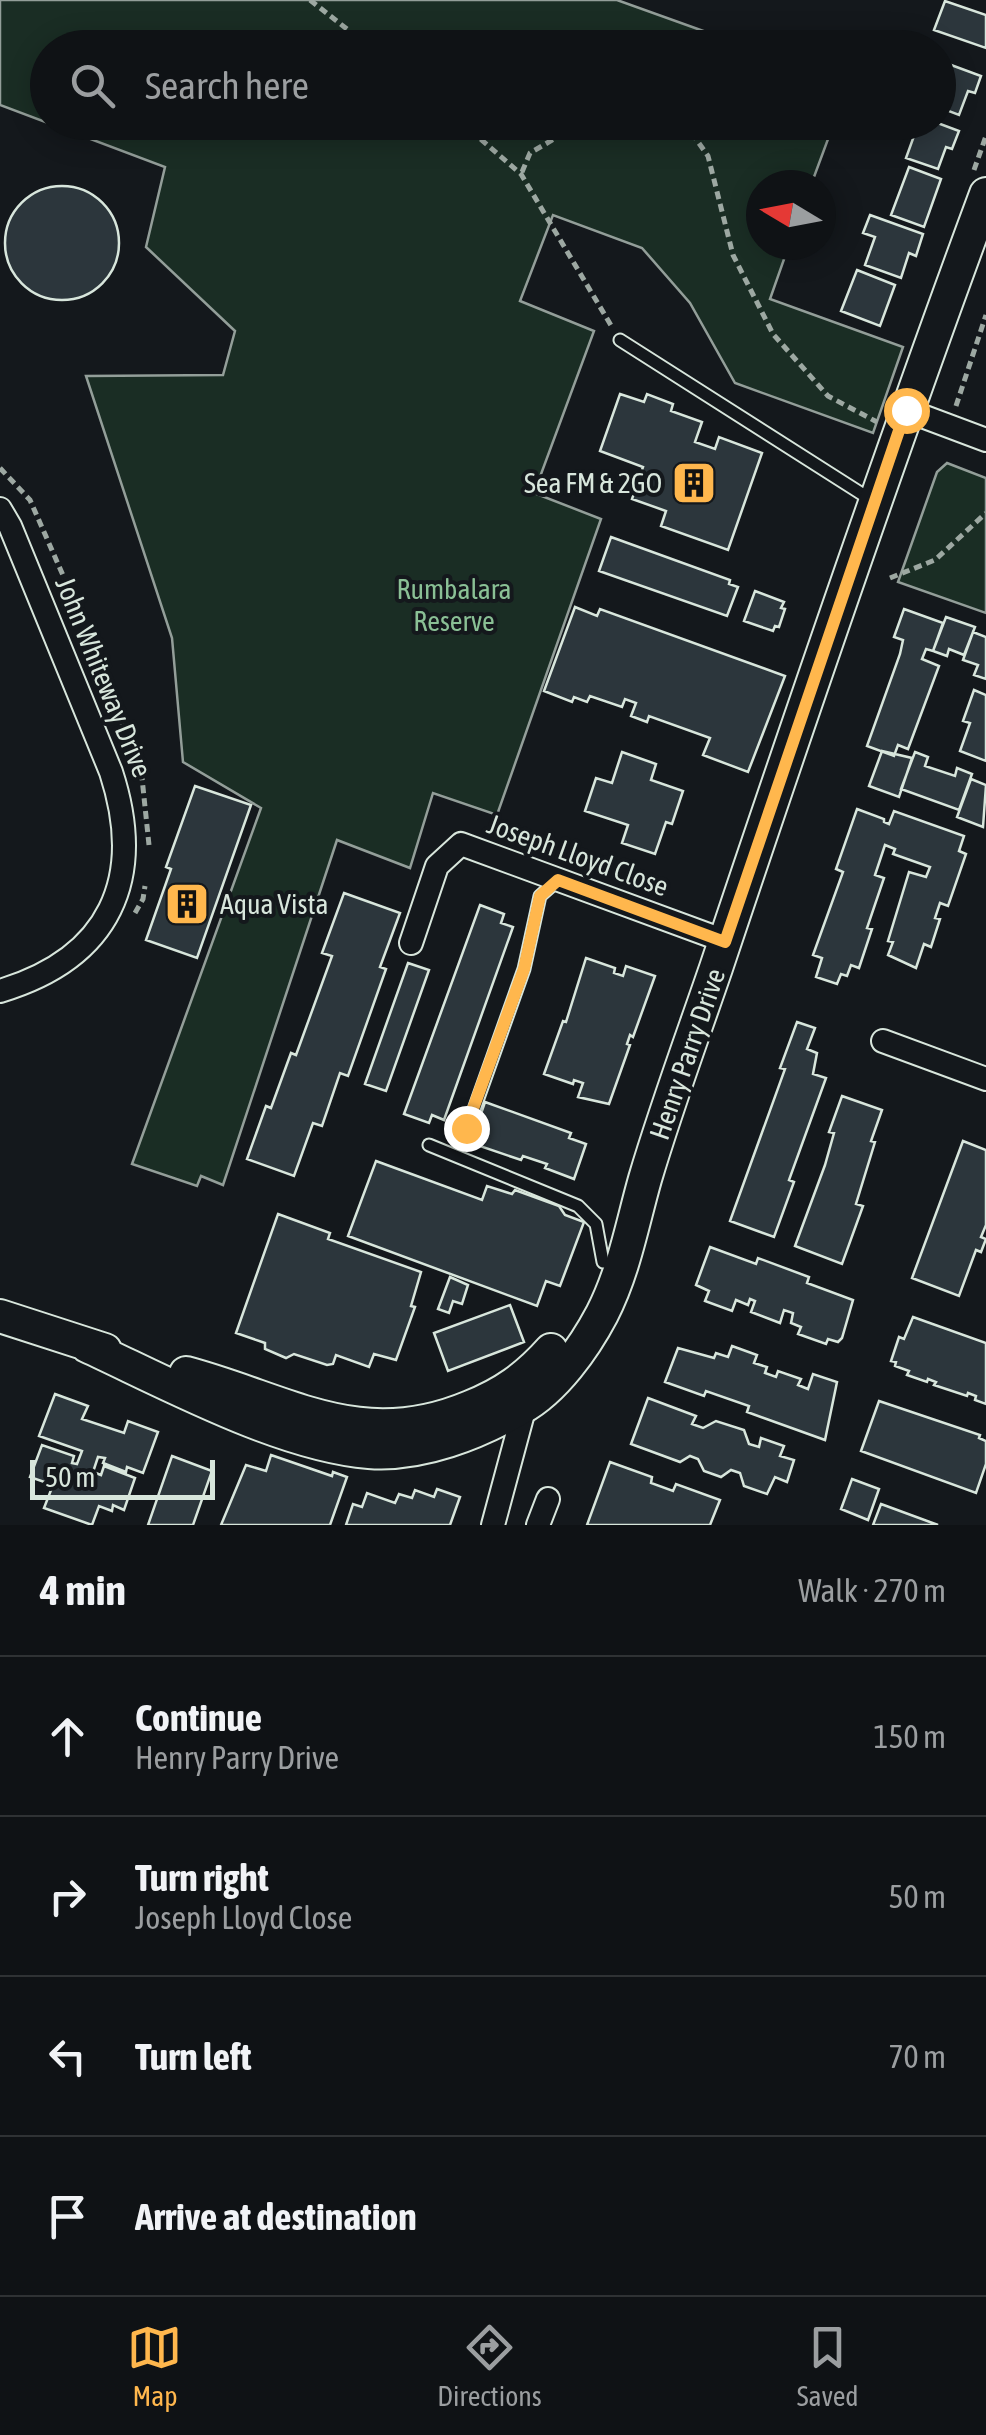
<!DOCTYPE html>
<html lang="en">
<head>
<meta charset="utf-8">
<style>
  body { margin:0; font-family:"Asap Condensed",sans-serif; background:#1d2022; color:#f1f3f6 }
  .compass { position:absolute; left:746px; top:170px; width:90px; height:90px; border-radius:50%; background:#0f1215; box-shadow:0 5px 25px #0003; rotate:280deg }
  .scale { position:absolute; left:30px; bottom:25px; width:185px; box-sizing:border-box; padding-left:10px; border:5px solid #d8e6dc; border-top:0; font-size:28px; line-height:35px; white-space:nowrap; color:#d8e6dc; -webkit-text-stroke:8px #14181c; paint-order:stroke }
  .stop { position:absolute; width:30px; height:30px; margin:-22px; border:8px solid #ffb74d; border-radius:50%; background:#fff }
  .stop.end { background:#ffb74d; border-color:#fff; box-shadow:0 2px 10px #0008 }
  .list { margin:0; padding:0; list-style:none }
  h2 { display:flex; justify-content:space-between; align-items:center; height:130px; margin:0; padding:0 40px; font-size:42px }
  h2 small { font-size:32px; font-weight:400; color:#9b9ea0 }
  .list li { display:grid; grid-template-columns:65px 1fr auto; gap:30px; align-items:center; box-sizing:border-box; height:160px; padding:0 40px; border-top:2px solid #2f3234 }
  .list b { display:block; font-size:38px; white-space:nowrap }
  .list p { margin:0; font-size:32px; white-space:nowrap; color:#9b9ea0 }
  .list em { font-size:32px; font-style:normal; color:#9b9ea0 }
  .icon { flex:none; width:55px; height:55px; fill:none; stroke:currentColor; stroke-width:2; stroke-linecap:round; stroke-linejoin:round }
  .map { position:relative; flex:none; width:986px; height:1525px; overflow:hidden }
  .search { position:absolute; background:#0f1215; box-shadow:0 5px 25px #0003; left:30px; right:30px; top:30px; height:110px; display:flex; align-items:center; gap:25px; box-sizing:border-box; padding:0 35px; border-radius:55px; color:#9b9ea0; font-size:38px }
  .sheet { height:770px; background:#0f1215 }
  nav { display:flex; justify-content:space-around; align-items:center; box-sizing:border-box; height:140px; border-top:2px solid #2f3234; background:#0f1215; font-size:28px; color:#9b9ea0 }
  nav a { display:grid; justify-items:center; gap:5px }
  nav .on { color:#ffb74d }
  .map>svg:first-child { display:block }
  .green { fill:#1a2d24; stroke:#939e99; stroke-width:2.5 }
  .building { fill:#2c363c; stroke:#d8e6dc; stroke-width:2.5 }
  .lines { fill:none; stroke-linecap:round; stroke-linejoin:round }
  .service-casing { stroke:#d8e6dc; stroke-width:15 }
  .minor-casing { stroke:#d8e6dc; stroke-width:26 }
  .secondary-casing { stroke:#d8e6dc; stroke-width:36 }
  .path { stroke:#9da8a2; stroke-width:5; stroke-dasharray:8 5; stroke-linecap:butt }
  .service { stroke:#14181c; stroke-width:11 }
  .minor { stroke:#14181c; stroke-width:22 }
  .secondary { stroke:#14181c; stroke-width:32 }
  .route { stroke:#ffb74d; stroke-width:12 }
  .labels { text-anchor:middle; stroke-width:8; stroke-linejoin:round; paint-order:stroke }
  .poi-label { font-size:28px; fill:#d8e6dc; stroke:#14181c; text-anchor:end }
  .park-label { font-size:28px; fill:#8ac095; stroke:#14181c }
  .street-label { font-size:28px; fill:#d8e6dc; stroke:#14181c }
</style>
</head>
<body>
<div class="map">
<svg width="986" height="1525" viewBox="0 0 986 1525">
  <rect width="100%" height="100%" fill="#14181c"/>
  <!-- green -->
  <path class="green" d="M0,0H617L748,47L48,48V122L834,123L811,185H761V245H789L770,299L903,347L873,433L735,383L690,303L642,248L553,215L520,301L594,331L534,493L601,519L497,815L433,793L410,868L337,840L223,1185L201,1176L197,1186L132,1164L261,808L183,762L172,638L86,376L223,375L235,331L146,247L165,167L0,105Z
    M947,463L986,478V613L898,582L937,472Z"/>
  <!-- building -->
  <path class="building" d="M945,1L986,15V48L934,30Z
    M943,62L981,76L975,93L968,91L959,115L938,107V75Z
    M919,122H935L959,131L952,149L946,147L938,169L906,158Z
    M909,167L941,179L924,227L891,215Z
    M5 243a57 57 0 1 1 114 0a57 57 0 1 1-114 0Z
    M870,215L923,234L916,256L909,253L901,278L865,265L875,237L863,233Z
    M857,270L895,285L880,326L841,311Z
    M620,394L644,402L647,394L673,404L671,411L702,422L695,442L715,449L719,437L762,453L728,550L661,526L666,511L632,499L643,467L600,451Z
    M611,537L730,580L729,584L738,587L727,616L599,571Z
    M755,591L784,602L781,608L785,609L779,627L775,626L773,631L744,621Z
    M575,607L597,616L600,609L785,676L748,772L703,755L710,738L649,716L647,722L631,716L636,703L625,699L622,707L590,696L587,702L574,697L572,702L544,691Z
    M904,609L943,623L933,651L926,649L922,659L939,666L908,749L898,745L894,756L867,746L900,654L903,640L894,637Z
    M946,617L975,627L964,655L949,649L947,656L933,651Z
    M973,632L986,637V679L974,675L978,665L963,660Z
    M974,690L986,695V761L960,751L970,723L963,721Z
    M882,751L912,758L899,797L869,786Z
    M622,752L656,764L651,780L683,791L672,824L666,822L655,854L622,843L628,825L585,811L596,778L612,783Z
    M915,752L928,757L925,766L955,776L957,768L972,774L959,810L901,789Z
    M971,779L986,785L983,827L957,817Z
    M195,786L251,805L197,958L146,940L171,869L166,867Z
    M857,809L884,819V822L889,824L894,811L964,836L959,851L966,854L948,906L940,903L935,918L940,919L931,947L924,944L916,968L888,955L893,942L888,941L909,872L926,877L930,867L893,854L895,849L885,845L875,875L884,878L867,928L872,929L859,968L851,965L847,976L841,974L837,984L816,977L822,958L813,955L843,872L836,869Z
    M344,893L400,913L380,967L386,969L348,1076L340,1073L322,1126L313,1123L294,1176L247,1159L266,1106L271,1108L291,1053L296,1055L332,956L322,953Z
    M480,905L504,914L501,923L513,927L444,1120L432,1115L429,1123L404,1114Z
    M586,958L615,968L614,973L623,976L626,966L655,976L633,1037L630,1035L627,1044L630,1045L609,1104L578,1097L583,1083L574,1080L573,1084L544,1074L563,1021L566,1022Z
    M408,963L429,970L386,1091L365,1084Z
    M797,1022L815,1028L807,1049L817,1053L813,1074L826,1078L789,1180L794,1182L774,1237L730,1221L785,1069L780,1068Z
    M842,1096L882,1110L871,1141L875,1142L856,1204L863,1206L842,1264L795,1246L825,1165L834,1133L829,1132Z
    M485,1102L571,1133L569,1138L586,1144L574,1179L545,1168L547,1164L523,1156L521,1160L471,1143Z
    M963,1141L986,1150V1225L981,1237L986,1239L981,1252L976,1250L959,1296L912,1278Z
    M376,1161L482,1200L487,1186L512,1194L515,1190L559,1206L565,1215L584,1222L560,1286L546,1281L537,1306L348,1236Z
    M278,1214L330,1233L328,1239L421,1272L411,1306L415,1307L396,1360L374,1354L369,1367L336,1355L333,1364L327,1365L294,1354L286,1358L265,1349V1343L236,1333Z
    M710,1247L756,1264L758,1258L809,1277L807,1283L853,1300L842,1338L838,1342L828,1339L826,1344L798,1334L801,1327L791,1323L793,1313L784,1310L780,1323L751,1312L755,1301L750,1299L748,1305L736,1300L732,1311L705,1301L709,1291L696,1285Z
    M450,1277L468,1285L462,1304L453,1301L449,1313L438,1309Z
    M510,1305L524,1342L448,1371L434,1333Z
    M913,1317L986,1343V1404L975,1400L976,1396L968,1393L967,1396L934,1385L936,1382L928,1379L927,1382L907,1375L909,1371L895,1366L896,1362L891,1361L899,1337L904,1339Z
    M732,1346L757,1355L754,1363L767,1367L765,1373L776,1377L778,1371L801,1379L798,1385L808,1389L813,1374L837,1382L825,1440L747,1412L749,1406L706,1391L704,1396L665,1382L678,1348L714,1358L716,1353L728,1357Z
    M55,1394L88,1406L82,1419L124,1433L128,1421L158,1432L143,1473L127,1467L126,1472L103,1463L105,1458L98,1457L93,1472L101,1475L104,1466L135,1478L124,1510L113,1505L112,1511L99,1506L92,1525L44,1508L53,1485L30,1477L42,1445L74,1456L72,1463L77,1464L82,1451L39,1436Z
    M648,1398L696,1416L692,1424L703,1428L716,1421L744,1430L749,1444L759,1447L761,1438L784,1446L780,1456L794,1460L787,1482L775,1477L767,1494L744,1486L740,1473L731,1470L721,1477L704,1471L698,1459L690,1456L680,1462L631,1444Z
    M879,1401L980,1435L979,1438L986,1441V1464L976,1493L861,1451Z
    M271,1455L332,1476L333,1472L347,1477L330,1525H221L246,1465L266,1471Z
    M172,1456L212,1471L193,1525H148Z
    M610,1462L652,1477L651,1483L673,1491L676,1484L720,1500L710,1525H587Z
    M852,1479L879,1489L868,1520L841,1509Z
    M437,1489L460,1497L450,1525H346L353,1504L362,1507L367,1493L395,1503L399,1494L412,1498L415,1490L434,1497Z
    M881,1504L938,1525H873Z"/>
  <g class="lines">
    <defs>
      <path id="service" d="M620,340L873,501
        M467,1129L524,969L540,896L558,880
        M429,1145L578,1206L596,1224L603,1262"/>
      <path id="minor" d="M906,410L986,440
        M0,509L10,526L111,772C146,879 110,958 0,991
        M411,943L437,866L461,844L725,941
        M883,1041L986,1079
        M493,1525L525,1406
        M538,1525L548,1499"/>
      <path id="secondary" d="M0,1316L105,1350
        M87,1346C167,1383 281,1445 369,1452C421,1456 478,1433 521,1408C555,1389 584,1348 602,1314C624,1271 632,1225 645,1179C666,1108 692,1038 716,968C803,708 891,450 986,194
        M186,1373C290,1401 360,1453 470,1407C503,1394 527,1377 551,1350"/>
    </defs>
    <!-- service casing -->
    <use href="#service" class="service-casing"/>
    <!-- minor casing -->
    <use href="#minor" class="minor-casing"/>
    <!-- secondary casing -->
    <use href="#secondary" class="secondary-casing"/>
    <!-- path -->
    <path class="path" d="M310,0L371,48
      M461,122L521,174L612,327
      M684,122L708,156L733,255L773,334L828,396L877,422
      M974,170L986,136
      M522,172L530,153L583,122
      M956,406L986,315
      M0,468L30,500L90,637L142,778L149,845
      M890,578L935,560L986,513
      M135,913L143,899L145,886"/>
    <!-- service -->
    <use href="#service" class="service"/>
    <!-- minor -->
    <use href="#minor" class="minor"/>
    <!-- secondary -->
    <use href="#secondary" class="secondary"/>
  </g>
  <g class="lines">
    <!-- route -->
    <path class="route" d="M466,1128L524,969L540,896L558,880L725,942L906,410"/>
  </g>
  <!-- icons -->
  <defs>
    <symbol id="building-square" viewBox="-11 -11 22 22"><rect x="-9" y="-9" width="18" height="18" rx="4" fill="#ffb74d" stroke="#14181c"/><path d="M-4-6H4V6H1V3H-1V6H-4ZM-2.5-4.3h1.7v1.8h-1.7ZM.8-4.3h1.7v1.8H.8ZM-2.5-1h1.7V.8h-1.7ZM.8-1h1.7V.8H.8Z" fill="#111"/></symbol>
  </defs>
  <g fill-rule="evenodd">
    <use href="#building-square" x="669" y="458" width="50" height="50"/>
    <use href="#building-square" x="162" y="879" width="50" height="50"/>
  </g>
  <g class="labels">
    <!-- poi labels -->
    <g class="poi-label">
      <text x="662" y="493">Sea FM &amp; 2GO</text>
      <text x="220" y="914" text-anchor="start">Aqua Vista</text>
    </g>
    <!-- park labels -->
    <g class="park-label">
      <text x="454" y="599">Rumbalara<tspan x="454" dy="32">Reserve</tspan></text>
    </g>
    <!-- street labels -->
    <g class="street-label">
      <text transform="translate(104 677) rotate(68)" y="10">John Whiteway Drive</text>
      <text transform="translate(578 855) rotate(20)" y="10">Joseph Lloyd Close</text>
      <text transform="translate(687 1054) rotate(-71)" y="10">Henry Parry Drive</text>
    </g>
  </g>
</svg>
<svg class="compass" viewBox="-18 -18 36 36"><path d="M0-13l5 13h-10z" fill="#e53935"/><path d="M0 13l5-13h-10z" fill="#9b9ea0"/></svg>
<div class="scale">50 m</div>
<div class="stop" style="left:906px;top:410px"></div>
<div class="stop end" style="left:466px;top:1128px"></div>
<div class="search"><svg class="icon" aria-label="search" viewBox="0 0 24 24"><circle cx="10" cy="10" r="6"/><path d="M15 15l6 6"/></svg>Search here</div>
</div>
<section class="sheet">
<h2>4 min<small>Walk · 270 m</small></h2>
<ul class="list">
<li><svg class="icon" aria-label="ahead" viewBox="0 0 24 24"><path d="M12 20V5M6 11l6-6 6 6"/></svg><div><b>Continue</b><p>Henry Parry Drive</p></div><em>150 m</em></li>
<li><svg class="icon" aria-label="right" viewBox="0 0 24 24"><path d="M7 20v-9h11M14 6l5 5-5 5"/></svg><div><b>Turn right</b><p>Joseph Lloyd Close</p></div><em>50 m</em></li>
<li><svg class="icon" aria-label="left" viewBox="0 0 24 24"><path d="M17 20v-9H6M10 6l-5 5 5 5"/></svg><div><b>Turn left</b></div><em>70 m</em></li>
<li><svg class="icon" aria-label="arrive" viewBox="0 0 24 24"><path d="M6 21V4h12l-3 4 3 4H6"/></svg><div><b>Arrive at destination</b></div></li>
</ul>
</section>
<nav>
<a class="on"><svg class="icon" aria-label="map" viewBox="0 0 24 24"><path d="M3 6l6-2 6 2 6-2v14l-6 2-6-2-6 2zM9 4v14M15 6v14"/></svg>Map</a>
<a><svg class="icon" aria-label="directions" viewBox="0 0 24 24"><path d="M12 3l9 9-9 9-9-9zM9 14v-3h6M13 9l2 2-2 2"/></svg>Directions</a>
<a><svg class="icon" aria-label="saved" viewBox="0 0 24 24"><path d="M7 4h10v16l-5-4-5 4z"/></svg>Saved</a>
</nav>
</body>
</html>
